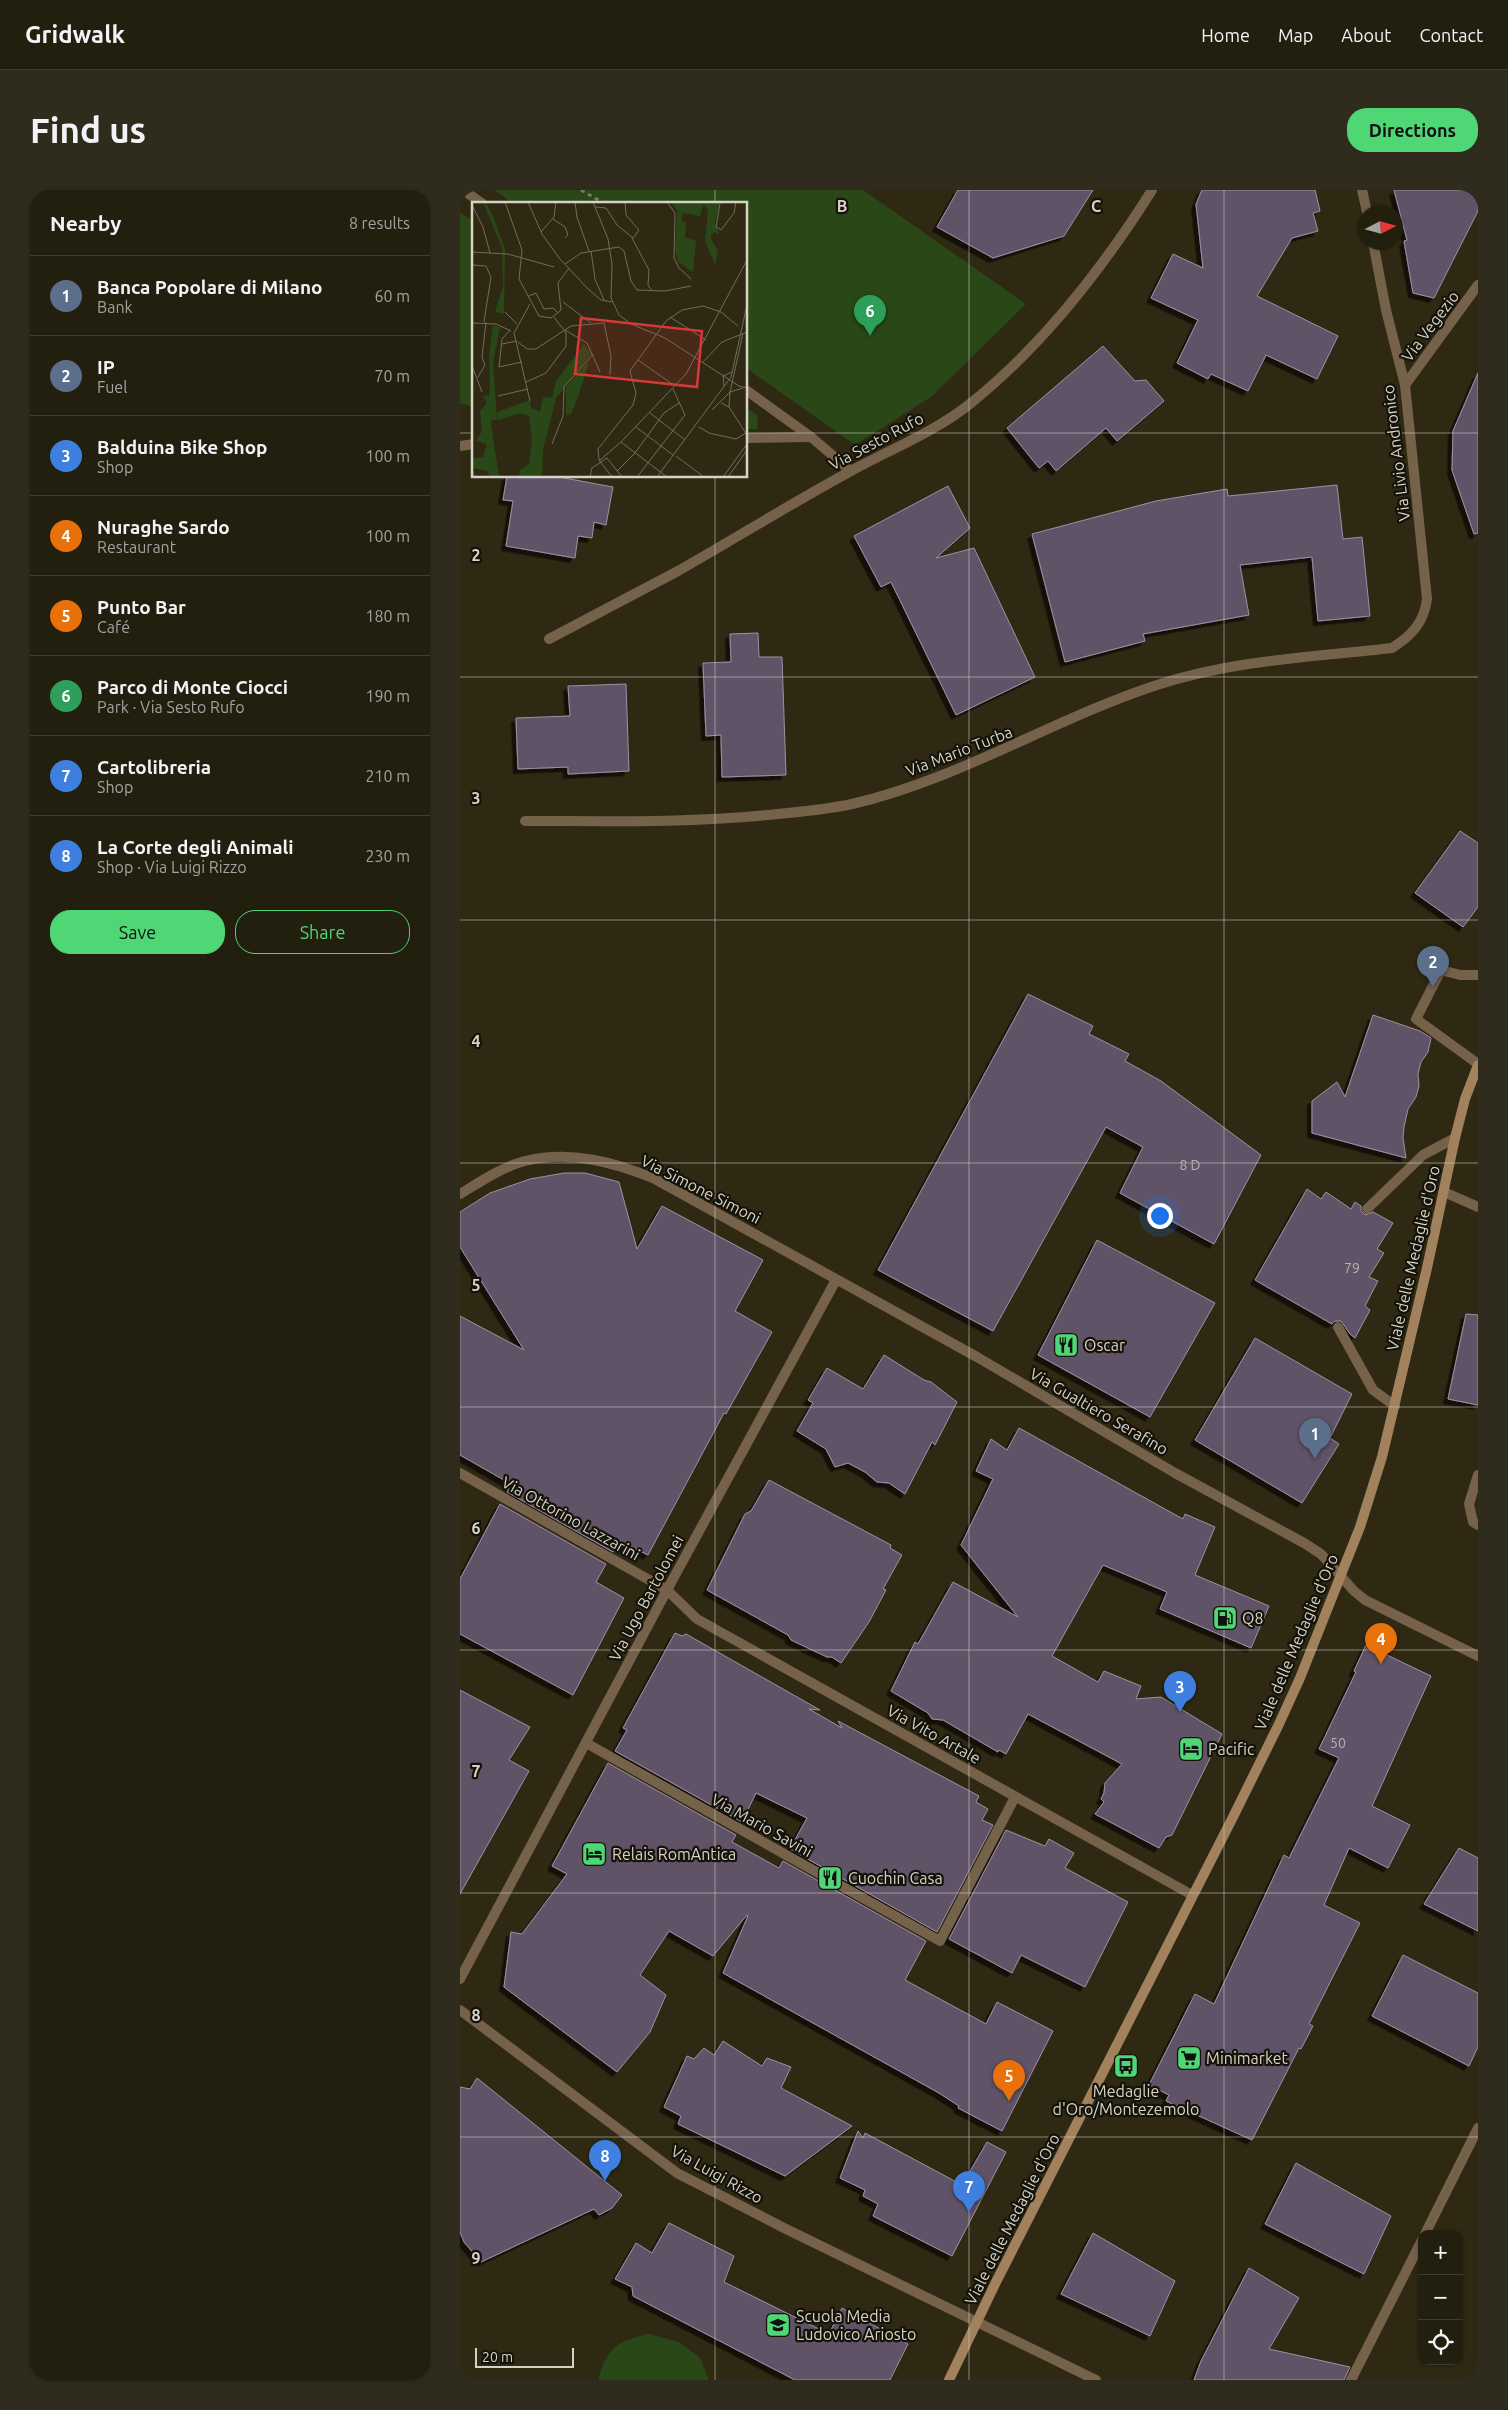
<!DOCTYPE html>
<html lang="en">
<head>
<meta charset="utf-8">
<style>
  body { margin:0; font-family:Ubuntu,sans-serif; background:#2f2c1d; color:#f1f3f6 }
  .controls { position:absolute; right:15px; bottom:15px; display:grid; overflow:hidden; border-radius:10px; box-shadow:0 1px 4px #0004 }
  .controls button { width:45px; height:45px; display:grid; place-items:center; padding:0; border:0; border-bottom:1px solid #403d2f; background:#231f0f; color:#f1f3f6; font:25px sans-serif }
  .compass { position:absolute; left:898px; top:15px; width:45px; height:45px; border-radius:50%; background:#231f0f; box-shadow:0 1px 4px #0004; rotate:84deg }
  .scale { position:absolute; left:15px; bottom:12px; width:99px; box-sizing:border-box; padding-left:5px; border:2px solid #d6d3c6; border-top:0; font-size:14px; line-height:18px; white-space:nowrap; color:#d6d3c6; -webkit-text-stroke:4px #141209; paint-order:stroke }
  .you { position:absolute; left:699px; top:1025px; width:18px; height:18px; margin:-12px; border:4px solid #fff; border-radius:50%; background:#1a73e8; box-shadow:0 0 0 8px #1a73e833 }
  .badge { display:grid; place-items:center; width:32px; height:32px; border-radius:50%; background:#4fd675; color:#fff; font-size:16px; font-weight:700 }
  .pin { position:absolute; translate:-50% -41px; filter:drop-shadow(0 1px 2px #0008) }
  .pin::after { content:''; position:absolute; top:26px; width:18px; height:15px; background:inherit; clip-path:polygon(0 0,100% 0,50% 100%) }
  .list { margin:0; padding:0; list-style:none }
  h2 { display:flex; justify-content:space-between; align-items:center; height:65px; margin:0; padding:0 20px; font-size:21px }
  h2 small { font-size:16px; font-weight:400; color:#a3a29e }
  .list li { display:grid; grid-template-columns:32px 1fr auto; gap:15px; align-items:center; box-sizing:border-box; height:80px; padding:0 20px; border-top:1px solid #403d2f }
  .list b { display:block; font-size:19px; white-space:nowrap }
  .list p { margin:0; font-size:16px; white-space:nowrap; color:#a3a29e }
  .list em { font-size:16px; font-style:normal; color:#a3a29e }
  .actions { display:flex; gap:10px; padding:15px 20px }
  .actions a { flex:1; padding:11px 0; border:1px solid #4fd675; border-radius:20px; text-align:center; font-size:18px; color:#4fd675 }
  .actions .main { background:#4fd675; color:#111 }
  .icon { flex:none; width:28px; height:28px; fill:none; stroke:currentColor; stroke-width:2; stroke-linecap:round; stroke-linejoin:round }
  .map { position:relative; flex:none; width:1018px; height:2190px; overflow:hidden; border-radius:20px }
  header { display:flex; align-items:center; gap:30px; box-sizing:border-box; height:70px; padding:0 25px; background:#231f0f; border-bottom:1px solid #403d2f }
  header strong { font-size:24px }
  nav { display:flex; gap:28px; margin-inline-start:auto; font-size:18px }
  .intro { display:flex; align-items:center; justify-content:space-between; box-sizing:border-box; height:120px; padding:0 30px }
  h1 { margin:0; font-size:35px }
  .button { padding:12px 22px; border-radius:20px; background:#4fd675; color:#111; font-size:18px; font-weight:700 }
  main { display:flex; gap:30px; padding:0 30px }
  aside { flex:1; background:#231f0f; border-radius:20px; box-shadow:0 1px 4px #0004 }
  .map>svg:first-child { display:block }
  .green { fill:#2a4817 }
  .building { fill:#615367; stroke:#9e90a5; filter:url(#shadow) }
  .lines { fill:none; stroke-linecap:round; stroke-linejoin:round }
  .path { stroke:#7d7867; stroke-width:3; stroke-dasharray:4 4; stroke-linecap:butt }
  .service { stroke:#76624b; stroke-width:10 }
  .minor { stroke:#76624b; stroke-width:10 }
  .secondary { stroke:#a1825c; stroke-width:10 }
  .grid { fill:none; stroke:#d6d3c6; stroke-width:1; stroke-opacity:0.55 }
  .labels { text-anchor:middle; stroke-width:4.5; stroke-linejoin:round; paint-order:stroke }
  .number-label { font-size:14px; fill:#b9b3ae }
  .street-label { font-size:16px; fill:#d6d3c6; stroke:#141209 }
  .poi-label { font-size:16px; fill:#d6d3c6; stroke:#141209; text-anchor:start }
  .inset-road { fill:none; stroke:#726d5b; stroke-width:1 }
  .view { fill:#d63938; fill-opacity:0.15; stroke:#d63938; stroke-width:2.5 }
  .inset-edge { fill:none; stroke:#d6d3c6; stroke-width:2.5 }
  .grid-label { font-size:16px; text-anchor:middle; font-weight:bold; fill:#d6d3c6; stroke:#141209; stroke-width:4.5; stroke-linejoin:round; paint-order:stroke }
</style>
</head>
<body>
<header>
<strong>Gridwalk</strong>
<nav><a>Home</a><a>Map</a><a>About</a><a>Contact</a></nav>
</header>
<div class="intro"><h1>Find us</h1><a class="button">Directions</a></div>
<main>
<aside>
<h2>Nearby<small>8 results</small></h2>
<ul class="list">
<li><span class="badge" style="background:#5c6f8a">1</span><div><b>Banca Popolare di Milano</b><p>Bank</p></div><em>60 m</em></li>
<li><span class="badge" style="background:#5c6f8a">2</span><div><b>IP</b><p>Fuel</p></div><em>70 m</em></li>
<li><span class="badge" style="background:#3f7fe0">3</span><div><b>Balduina Bike Shop</b><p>Shop</p></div><em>100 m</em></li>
<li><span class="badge" style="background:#e8710a">4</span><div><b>Nuraghe Sardo</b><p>Restaurant</p></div><em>100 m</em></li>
<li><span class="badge" style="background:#e8710a">5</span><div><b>Punto Bar</b><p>Café</p></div><em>180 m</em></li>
<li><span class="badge" style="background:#2e9e5b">6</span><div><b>Parco di Monte Ciocci</b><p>Park · Via Sesto Rufo</p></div><em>190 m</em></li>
<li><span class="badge" style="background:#3f7fe0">7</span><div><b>Cartolibreria</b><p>Shop</p></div><em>210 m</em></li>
<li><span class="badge" style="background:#3f7fe0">8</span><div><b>La Corte degli Animali</b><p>Shop · Via Luigi Rizzo</p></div><em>230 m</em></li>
</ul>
<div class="actions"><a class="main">Save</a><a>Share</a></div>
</aside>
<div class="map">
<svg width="1018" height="2190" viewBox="0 0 1018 2190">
  <defs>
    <filter id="shadow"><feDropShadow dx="-4.5" dy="4.5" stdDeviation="0" flood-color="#0009"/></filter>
  </defs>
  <rect width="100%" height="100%" fill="#2f2914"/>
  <!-- green -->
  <path class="green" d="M34,0H403L566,114L471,207L395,255L286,178V14H54Z
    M0,23L14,32V217L0,213Z
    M286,218L297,225L298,239H286Z
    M189,2144L219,2152L240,2168L249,2190H138C148,2157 157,2151 189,2144Z"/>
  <!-- building -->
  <path class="building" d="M498,0H633L604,46L533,68L477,37Z
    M742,0H855L860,21L853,23L858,41L832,48L797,106L878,146L857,189L806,165L788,201L751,184L748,189L717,173L738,130L691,108L713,64L743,78L736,14Z
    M934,0H1018V21L974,108L953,103L944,51L947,50Z
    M643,156L675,191L686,190L704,211L657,251L646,238L596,281L588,271L579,278L547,238Z
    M1018,183V343L1014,344L992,280L993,241Z
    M47,286H94L153,297L146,335L134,332L132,348L118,346L115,368L46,356L53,311L43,310Z
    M877,295L883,349L902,347L910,426L858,431L852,367L780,375L789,425L683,444L685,451L605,472L572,344L696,311L767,299L768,306Z
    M488,296L510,338L476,368L514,358L575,487L496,525L431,392L421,397L394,346Z
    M298,443L299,467H322L326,585L262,587L261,545L246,546L243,473L271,472L270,444Z
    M166,494L169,581L108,584V577L58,579L56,528L110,526L108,496Z
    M1000,641L1018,653V717L1003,737L955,703Z
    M568,804L633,836L629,844L669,864L665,871L701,891L801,965L754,1054L660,1003L683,957L646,937L533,1141L418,1080Z
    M913,825L960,841L971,848L968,862L961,872L958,884L959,896L956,907L948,919L944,937L943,948L946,968L852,943V911L877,892L885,907Z
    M104,983H125L159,992L177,1059L202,1016L303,1070L275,1121L312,1142L266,1224L264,1223L188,1365L160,1351L153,1362L47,1302L51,1294L0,1265V1126L64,1160L0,1057V1022L30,1003L70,989Z
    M847,999L861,1009L866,1002L891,1019L895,1012L901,1016V1021L905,1025L913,1022L933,1033L917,1059L924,1063L909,1087L918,1091L905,1116L910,1120L895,1148L890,1144L881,1131H875L872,1134L795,1090Z
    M637,1050L755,1113L690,1227L578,1165Z
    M1006,1124L1018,1125V1215L988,1209Z
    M795,1148L892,1204L870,1248L879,1254L842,1313L735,1250Z
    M424,1165L464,1190L471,1192L497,1212L475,1255L472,1252L445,1304L429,1293L417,1292L405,1282L388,1273L375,1277L366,1259L337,1241L353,1213L348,1210L367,1178L403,1199Z
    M559,1238L723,1329L725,1324L755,1337L735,1385L809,1416L791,1458L700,1419L707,1402L643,1375L592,1466L638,1492L644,1481L681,1496L676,1509L701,1507L762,1544L712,1645L706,1647L699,1658L635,1624L644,1612L641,1609L644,1603L645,1593L662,1574L568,1524L546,1564L539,1560L538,1562L483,1530L472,1529L468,1523L431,1501L455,1452L458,1454L493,1392L558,1427L501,1355L533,1289L516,1281L531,1249L547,1260Z
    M309,1290L431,1355L430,1358L442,1365L423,1399L426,1400L409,1432L381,1473L372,1467H367L331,1450L328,1445L247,1400L285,1324L291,1321Z
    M40,1314L146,1374L136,1392L164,1408L113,1505L0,1444V1389Z
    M215,1443L222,1446L226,1444L360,1520L349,1519L382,1538L378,1531L519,1606L516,1612L528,1619L522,1630L533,1635L477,1742L330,1659L347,1628L296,1603L282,1632L155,1561L167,1540L163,1538Z
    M906,1455L971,1486L912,1616L950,1635L928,1678L889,1658L864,1715L900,1733L849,1834L853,1836L841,1859L839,1858L792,1950L706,1911L709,1905L689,1895L735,1804L754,1814L824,1665L829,1668L879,1568L859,1559L896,1482L894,1481Z
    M0,1500L70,1537L49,1570L69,1581L0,1704Z
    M148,1573L276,1645L272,1652L319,1678L323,1671L466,1751L445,1790L526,1834L537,1812L593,1841L542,1941L498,1918L499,1916L479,1903L263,1783L288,1726L287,1725L253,1766L209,1741L180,1785L206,1805L190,1842L157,1882L44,1797L51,1742L62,1744L107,1684L92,1676Z
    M546,1640L585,1656L589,1649L614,1663L605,1678L668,1712L625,1797L561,1765L552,1783L489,1749Z
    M999,1658L1018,1668V1741L964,1714Z
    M943,1765L1018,1803V1857L1009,1876L912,1826Z
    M263,1851L302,1876L307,1868L331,1877L321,1898L392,1936L325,1986L218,1934L221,1926L204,1917L227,1866L234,1869L244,1858L254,1865Z
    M17,1888L162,2005L152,2018L139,2025L134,2019L21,2072L4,2052L0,2042V1897L10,1899Z
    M398,1941L403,1948L405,1943L502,1995L527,1952L546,1962L492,2066L413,2026L418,2014L403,2006L405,2000L380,1988Z
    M836,1973L931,2026L904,2084L805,2034Z
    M209,2033L274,2066L264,2092L369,2144L382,2118L448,2154L430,2190H335L173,2106L172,2097L155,2089L176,2053L192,2063Z
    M633,2043L715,2091L690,2146L601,2104Z
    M789,2078L839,2108L809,2159L890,2177L884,2190H734L741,2171Z"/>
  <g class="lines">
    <!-- path -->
    <path class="path" d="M121,0L145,14"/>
    <!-- service -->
    <path class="service" d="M286,248L351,247
      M0,256L14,254
      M1018,785H1000L981,780L956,829L1018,874
      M984,1002L1018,1017
      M907,1019L963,965L995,948
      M878,1137L913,1200L935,1216
      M0,1283L207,1400L237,1429L732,1705
      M1018,1285L1009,1314L1013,1332L1018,1335
      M126,1553L480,1751L555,1607"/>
    <!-- minor -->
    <path class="minor" d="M3,0L23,14
      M902,0L907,22
      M945,195L1018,95
      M286,200L351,247L391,281
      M89,449C132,426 175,404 218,381C276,348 332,313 391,281C431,259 475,242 511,213C583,155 643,78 692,0
      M65,631C146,631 227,633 308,625C336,622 365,620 392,614C500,589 593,529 697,495C773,470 853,467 932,458C951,446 964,433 967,409L945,195L926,120L913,52
      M0,1004C20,992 42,977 65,971C110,960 154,972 195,989L517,1167L715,1283L844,1353L861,1364L894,1401L905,1410L1018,1466
      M0,1789L207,1400L376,1090
      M0,1820L217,1983L324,2038L636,2190
      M965,2044L1018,1938
      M891,2190L962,2050"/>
    <!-- secondary -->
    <path class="secondary" d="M489,2190L535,2094L773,1627L819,1534L840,1488L900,1337L922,1267L967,1078L995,948L1005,909L1018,875"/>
  </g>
  <!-- grid -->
  <path class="grid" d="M255,0V14M509,0V2190M764,0V2190M0,243H14M286,243H1018M255,286V2190M0,487H1018M0,730H1018M0,973H1018M0,1217H1018M0,1460H1018M0,1703H1018M0,1947H1018"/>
  <!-- icons -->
  <defs>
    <symbol id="restaurant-square" viewBox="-11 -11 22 22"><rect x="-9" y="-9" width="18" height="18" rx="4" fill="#4fd675" stroke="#141209"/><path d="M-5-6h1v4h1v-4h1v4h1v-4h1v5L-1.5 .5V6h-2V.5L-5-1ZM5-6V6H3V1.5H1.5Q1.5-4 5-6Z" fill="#111"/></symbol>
    <symbol id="fuel-square" viewBox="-11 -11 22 22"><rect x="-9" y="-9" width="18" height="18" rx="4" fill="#4fd675" stroke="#141209"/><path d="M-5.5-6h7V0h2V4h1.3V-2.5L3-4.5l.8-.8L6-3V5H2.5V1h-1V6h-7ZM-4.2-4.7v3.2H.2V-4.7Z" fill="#111"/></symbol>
    <symbol id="hotel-square" viewBox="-11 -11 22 22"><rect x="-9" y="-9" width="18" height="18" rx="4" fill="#4fd675" stroke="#141209"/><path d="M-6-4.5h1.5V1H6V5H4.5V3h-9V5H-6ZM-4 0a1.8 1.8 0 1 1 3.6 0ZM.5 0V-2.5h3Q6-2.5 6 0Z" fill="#111"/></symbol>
    <symbol id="supermarket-square" viewBox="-11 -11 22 22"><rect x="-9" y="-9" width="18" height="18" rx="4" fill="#4fd675" stroke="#141209"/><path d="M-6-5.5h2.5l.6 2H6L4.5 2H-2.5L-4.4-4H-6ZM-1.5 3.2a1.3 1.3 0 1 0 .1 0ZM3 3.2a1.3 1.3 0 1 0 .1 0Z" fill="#111"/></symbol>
    <symbol id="bus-square" viewBox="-11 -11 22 22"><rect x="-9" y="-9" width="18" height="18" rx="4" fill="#4fd675" stroke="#141209"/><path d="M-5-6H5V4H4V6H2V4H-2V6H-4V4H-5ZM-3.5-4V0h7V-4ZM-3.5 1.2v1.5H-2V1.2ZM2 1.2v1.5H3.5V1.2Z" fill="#111"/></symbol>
    <symbol id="school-square" viewBox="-11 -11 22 22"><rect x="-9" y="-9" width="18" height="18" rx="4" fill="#4fd675" stroke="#141209"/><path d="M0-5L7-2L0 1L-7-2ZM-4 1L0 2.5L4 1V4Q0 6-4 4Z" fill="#111"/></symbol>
  </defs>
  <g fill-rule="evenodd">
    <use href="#restaurant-square" x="592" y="1141" width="28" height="28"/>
    <use href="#fuel-square" x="751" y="1414" width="28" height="28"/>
    <use href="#hotel-square" x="717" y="1545" width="28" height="28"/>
    <use href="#hotel-square" x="120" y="1650" width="28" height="28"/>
    <use href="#restaurant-square" x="356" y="1674" width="28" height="28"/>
    <use href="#supermarket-square" x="715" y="1854" width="28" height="28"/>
    <use href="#bus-square" x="652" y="1862" width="28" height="28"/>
    <use href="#school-square" x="304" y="2121" width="28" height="28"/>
  </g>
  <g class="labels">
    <!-- number labels -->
    <g class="number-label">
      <text x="730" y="980">8 D</text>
      <text x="892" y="1083">79</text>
      <text x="878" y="1558">50</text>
    </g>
    <!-- street labels -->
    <g class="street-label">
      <text transform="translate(970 136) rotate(-53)" y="6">Via Vegezio</text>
      <text transform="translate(416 251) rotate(-28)" y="6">Via Sesto Rufo</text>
      <text transform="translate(936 263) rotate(-97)" y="6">Via Livio Andronico</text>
      <text transform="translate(499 561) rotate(-21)" y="6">Via Mario Turba</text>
      <text transform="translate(241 999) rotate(27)" y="6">Via Simone Simoni</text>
      <text transform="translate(953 1068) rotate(-77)" y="6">Viale delle Medaglie d'Oro</text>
      <text transform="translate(639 1221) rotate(30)" y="6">Via Gualtiero Serafino</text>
      <text transform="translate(111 1328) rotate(29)" y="6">Via Ottorino Lazzarini</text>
      <text transform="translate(186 1408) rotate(-62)" y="6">Via Ugo Bartolomei</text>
      <text transform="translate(836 1452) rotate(-67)" y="6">Viale delle Medaglie d'Oro</text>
      <text transform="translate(474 1544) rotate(29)" y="6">Via Vito Artale</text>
      <text transform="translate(302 1635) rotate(29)" y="6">Via Mario Savini</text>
      <text transform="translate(257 1984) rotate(29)" y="6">Via Luigi Rizzo</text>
      <text transform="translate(552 2029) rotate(-63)" y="6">Viale delle Medaglie d'Oro</text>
    </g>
    <!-- poi labels -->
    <g class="poi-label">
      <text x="624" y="1161">Oscar</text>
      <text x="782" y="1434">Q8</text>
      <text x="748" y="1565">Pacific</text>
      <text x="152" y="1670">Relais RomAntica</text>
      <text x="388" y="1694">Cuochin Casa</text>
      <text x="746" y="1874">Minimarket</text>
      <text x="666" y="1907" text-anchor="middle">Medaglie<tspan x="666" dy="18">d'Oro/Montezemolo</tspan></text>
      <text x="336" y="2132">Scuola Media<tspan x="336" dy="18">Ludovico Ariosto</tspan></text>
    </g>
  </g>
  <!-- overview -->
  <g transform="translate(12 12)">
    <rect width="275" height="275" fill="#2f2914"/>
    <path d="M11,0H14L21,14L33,47L32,112L23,110L31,84L30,46ZM199,0H248L243,21L247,32L242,30L238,35L246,49L243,63L233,39L236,9L231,2L228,14L211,11L209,18L214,21L213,35L224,39L221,70L206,60L203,47L205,9ZM21,123L28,125L21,160L25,218H20L19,222L27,274L18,275L15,269L1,266L4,275H0V257L11,255L15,242L4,239L10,229L8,209L15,201L11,194L18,193L17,153ZM112,142L119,152L84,196L71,248L70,275H47L48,268L57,262L60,238L57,214L49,211L26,218L25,210L58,198L59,206L68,210L71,195L80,196L84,179ZM118,157L105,198L99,212L94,213V185Z" fill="#2a4817"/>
    <path class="inset-road" d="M33,0L50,48L47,77L67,114L79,116L89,108L86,81L97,66M56,0L70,32L88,57L116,87L129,98L140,100M103,0L105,15L117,49M121,0L136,37L140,62L139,96L147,113L159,122L193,136L267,184L275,186M195,0L203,11L202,56L207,66L219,77M248,2L244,25L249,28L262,11L264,0M0,3L11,25L18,51M123,5L134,6L145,23L161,36L167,28L154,13L153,0M81,17L93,25L96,33L93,36M69,30L82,15L84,0M160,36L177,68L176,83L180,89M119,49L123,77L132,98M0,50L36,52L82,65M93,62L109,51L147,45L152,49L159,79L165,88L193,89L219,84M0,63L14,64L19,75L12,120M57,94L64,91L72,107L81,106L86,111M91,100L119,121M33,110L45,122M198,115L234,138M0,121L24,122L39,129M38,128L30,137L27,165L50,160M93,128L115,141L128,170M42,131L58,199M42,131L58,102M46,140L55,147H64L99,124L132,121L139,154L138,173M30,142L45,139M166,158L203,184M231,160L250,140L275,130M0,164L10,190M6,175L13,163L10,155L14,120M54,180L74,171L94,144V131L82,115M252,184L251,174L260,170M26,194L56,187M249,201L257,205L275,233M257,205L258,190L271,186M240,208L258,190L271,131M178,211L213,238M164,225L201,253M227,225L237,231L264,237L274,231M149,240L195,275M80,242L91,214L92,185L121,152M204,254L232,275M135,256L150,275M127,259L149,240L214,172L275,58M145,269L163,251L192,211L207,201M118,275L120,266L135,256M140,275L127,258L126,247L161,203L164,191L158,169L194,119L210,108L231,104L249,110L266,124M165,275L213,213L201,187M185,275L259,175L275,103M251,275L275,242M256,275L275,248"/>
    <path class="view" d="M109,116L230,129L225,185L103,172Z"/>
    <rect width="275" height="275" class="inset-edge"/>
  </g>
  <g class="grid-label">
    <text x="382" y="22">B</text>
    <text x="636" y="22">C</text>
    <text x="16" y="371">2</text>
    <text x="16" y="614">3</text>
    <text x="16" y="857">4</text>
    <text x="16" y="1101">5</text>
    <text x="16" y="1344">6</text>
    <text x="16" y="1587">7</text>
    <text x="16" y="1831">8</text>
    <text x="16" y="2074">9</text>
  </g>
</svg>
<div class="controls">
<button>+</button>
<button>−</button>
<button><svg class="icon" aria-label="locate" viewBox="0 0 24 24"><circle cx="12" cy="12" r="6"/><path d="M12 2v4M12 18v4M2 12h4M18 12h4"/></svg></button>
</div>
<svg class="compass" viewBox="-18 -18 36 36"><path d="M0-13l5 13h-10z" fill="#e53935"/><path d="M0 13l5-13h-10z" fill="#a3a29e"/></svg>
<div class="scale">20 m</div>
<div class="you"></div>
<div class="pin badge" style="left:855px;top:1269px;background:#5c6f8a">1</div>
<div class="pin badge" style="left:973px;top:797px;background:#5c6f8a">2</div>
<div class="pin badge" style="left:720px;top:1522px;background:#3f7fe0">3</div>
<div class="pin badge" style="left:921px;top:1474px;background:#e8710a">4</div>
<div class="pin badge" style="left:549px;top:1911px;background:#e8710a">5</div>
<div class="pin badge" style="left:410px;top:146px;background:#2e9e5b">6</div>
<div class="pin badge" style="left:509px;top:2022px;background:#3f7fe0">7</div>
<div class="pin badge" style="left:145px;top:1991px;background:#3f7fe0">8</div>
</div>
</main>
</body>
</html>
